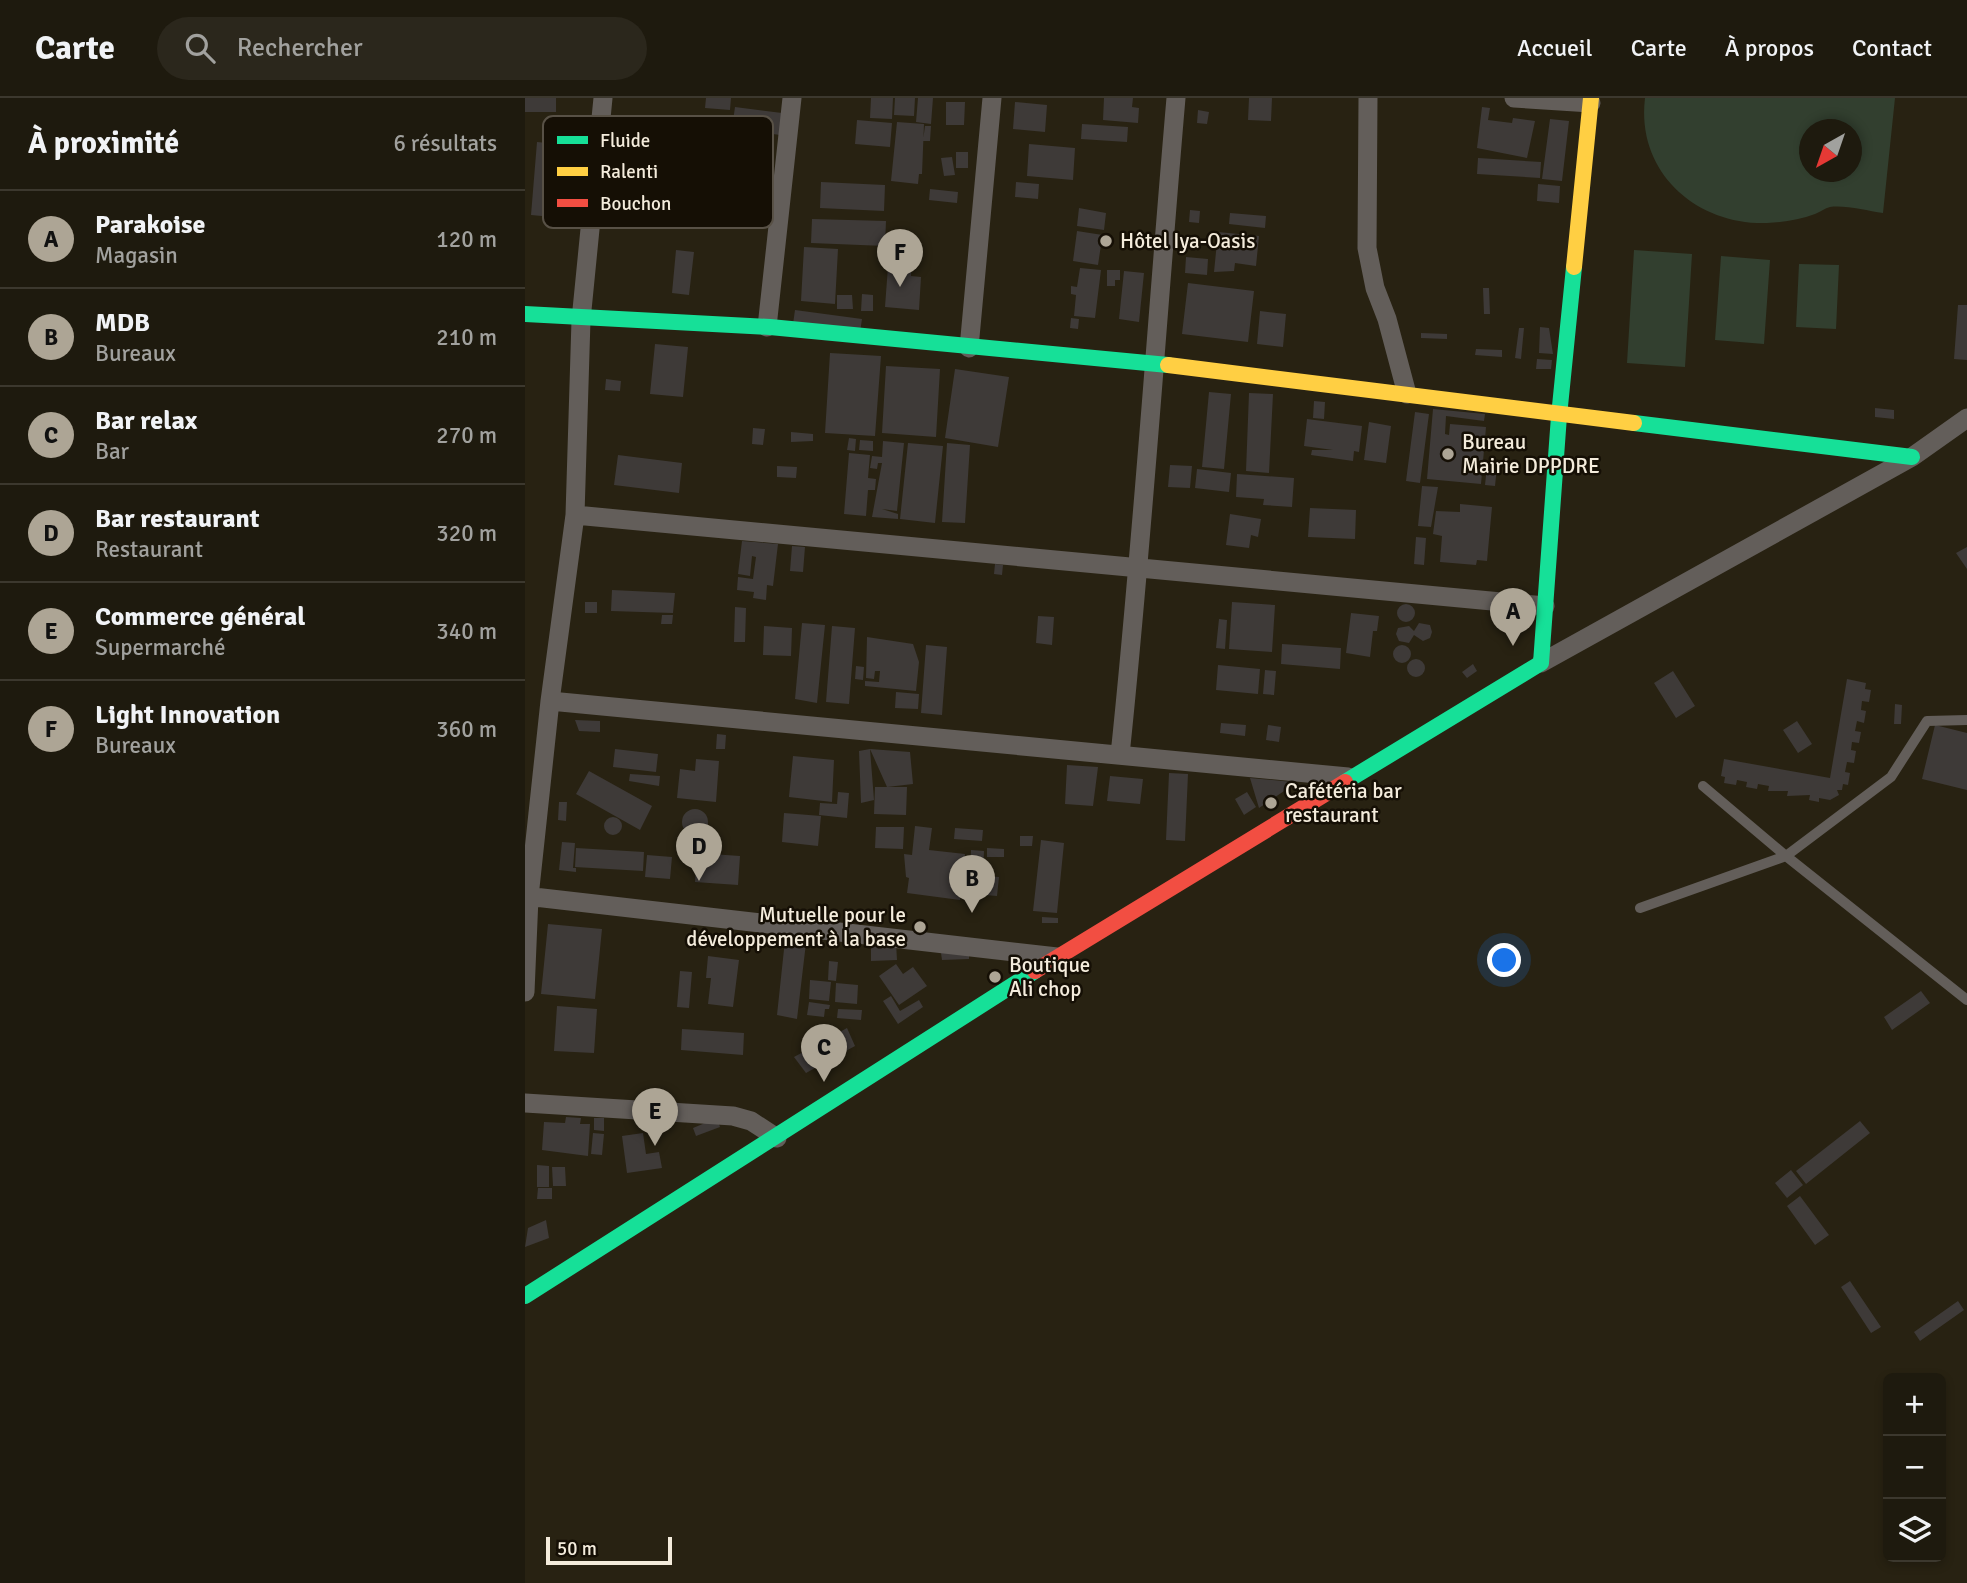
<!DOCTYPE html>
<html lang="fr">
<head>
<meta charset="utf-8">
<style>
  body { margin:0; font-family:Signika,sans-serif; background:#2b271c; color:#f1f3f6 }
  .controls { position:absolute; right:21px; bottom:21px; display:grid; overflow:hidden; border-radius:10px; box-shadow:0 4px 10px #0003 }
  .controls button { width:63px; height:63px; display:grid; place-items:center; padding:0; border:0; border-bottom:2px solid #3c382e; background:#1e1a0e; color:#f1f3f6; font:35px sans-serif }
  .compass { position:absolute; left:1274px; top:21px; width:63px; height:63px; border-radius:50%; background:#1e1a0e; box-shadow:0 4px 10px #0003; rotate:220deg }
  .scale { position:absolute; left:21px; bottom:18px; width:126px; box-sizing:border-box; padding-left:7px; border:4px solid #f4ecdc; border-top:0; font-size:19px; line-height:24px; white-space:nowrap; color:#f4ecdc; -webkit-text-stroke:5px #150f05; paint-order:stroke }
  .you { position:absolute; left:980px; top:863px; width:24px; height:24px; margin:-18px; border:5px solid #fff; border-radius:50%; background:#1a73e8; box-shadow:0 0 0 10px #1a73e833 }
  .badge { display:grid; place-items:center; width:46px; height:46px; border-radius:50%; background:#ada595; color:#111; font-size:23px; font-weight:700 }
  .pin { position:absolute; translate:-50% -58px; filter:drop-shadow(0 2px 4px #0008) }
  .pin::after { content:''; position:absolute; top:37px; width:24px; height:21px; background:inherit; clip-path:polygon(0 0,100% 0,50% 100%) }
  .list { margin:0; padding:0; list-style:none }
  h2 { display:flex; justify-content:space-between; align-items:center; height:91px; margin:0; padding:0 28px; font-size:30px }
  h2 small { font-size:23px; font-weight:400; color:#a1a19e }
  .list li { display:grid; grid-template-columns:46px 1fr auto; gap:21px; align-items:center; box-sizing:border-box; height:98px; padding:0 28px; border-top:2px solid #3c382e }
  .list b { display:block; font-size:26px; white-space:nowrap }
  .list p { margin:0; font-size:23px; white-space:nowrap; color:#a1a19e }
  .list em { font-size:23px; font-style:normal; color:#a1a19e }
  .icon { flex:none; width:38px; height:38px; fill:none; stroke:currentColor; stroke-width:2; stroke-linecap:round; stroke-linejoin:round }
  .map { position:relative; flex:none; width:1442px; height:1485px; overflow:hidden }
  header { display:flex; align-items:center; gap:42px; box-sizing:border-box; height:98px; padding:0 35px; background:#1e1a0e; border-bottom:2px solid #3c382e }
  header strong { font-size:33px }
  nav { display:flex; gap:38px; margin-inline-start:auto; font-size:24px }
  .search { width:490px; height:63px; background:#2b271c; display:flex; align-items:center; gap:18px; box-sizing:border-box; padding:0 24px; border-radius:38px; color:#a1a19e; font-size:26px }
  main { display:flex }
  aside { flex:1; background:#1e1a0e }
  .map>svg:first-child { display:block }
  .green { fill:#323f2f; fill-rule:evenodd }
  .building { fill:#3e3a38 }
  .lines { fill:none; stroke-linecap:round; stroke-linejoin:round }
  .lane { stroke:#635e5a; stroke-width:10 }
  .street { stroke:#635e5a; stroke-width:19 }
  .fast { stroke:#16e098; stroke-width:16 }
  .slow { stroke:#ffcf43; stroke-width:16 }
  .jam { stroke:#f24e42; stroke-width:16 }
  .poi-dot { fill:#ada595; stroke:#150f05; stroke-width:2.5 }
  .labels { text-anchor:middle; stroke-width:5; stroke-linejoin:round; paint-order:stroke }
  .poi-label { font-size:21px; fill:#f4ecdc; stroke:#150f05; text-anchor:start }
  .key { fill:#150f05; stroke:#585146; stroke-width:2 }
  .key-label { font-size:19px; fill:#f4ecdc }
</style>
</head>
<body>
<header>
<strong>Carte</strong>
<div class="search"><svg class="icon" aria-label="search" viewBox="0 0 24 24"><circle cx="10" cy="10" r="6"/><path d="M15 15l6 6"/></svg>Rechercher</div>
<nav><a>Accueil</a><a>Carte</a><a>À propos</a><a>Contact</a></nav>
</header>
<main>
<aside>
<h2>À proximité<small>6 résultats</small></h2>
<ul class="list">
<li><span class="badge">A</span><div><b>Parakoise</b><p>Magasin</p></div><em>120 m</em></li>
<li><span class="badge">B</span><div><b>MDB</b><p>Bureaux</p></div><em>210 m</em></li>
<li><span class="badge">C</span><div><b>Bar relax</b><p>Bar</p></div><em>270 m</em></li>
<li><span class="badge">D</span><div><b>Bar restaurant</b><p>Restaurant</p></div><em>320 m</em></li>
<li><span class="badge">E</span><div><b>Commerce général</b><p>Supermarché</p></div><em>340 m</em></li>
<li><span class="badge">F</span><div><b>Light Innovation</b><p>Bureaux</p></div><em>360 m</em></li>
</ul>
</aside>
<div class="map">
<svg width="1442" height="1485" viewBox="0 0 1442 1485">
  <rect width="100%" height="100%" fill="#282212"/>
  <!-- green -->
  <path class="green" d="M1120,0H1370L1358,115C1342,113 1321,107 1305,109C1300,110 1295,114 1290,116C1275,122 1258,124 1242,125C1170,127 1111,73 1120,0ZM1284,32H1326V74H1284Z
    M1109,152L1167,156L1160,269L1102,265Z
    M1196,158L1245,162L1239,246L1190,242Z
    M1274,166L1314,167L1311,231L1271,229Z"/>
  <!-- building -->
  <path class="building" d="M0,0H31V14H0Z
    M181,0H206L205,12L180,10Z
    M346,0H368L367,21L345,20Z
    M370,0H390L389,18L369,17Z
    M393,0H408L406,26L391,24Z
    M579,0H608L607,9L614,10L613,25L578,22Z
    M724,0H747L746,23L723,22Z
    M421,4H440L439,27H421Z
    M490,4L522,7L520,34L488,31Z
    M210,9L257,15L255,37L207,30Z
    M957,9L965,10L963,22L987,25L988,20L1010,23L1002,60L952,50Z
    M673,12L684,14L682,26L672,25Z
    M1025,21L1044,23L1037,83L1017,81Z
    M332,22L367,25L365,49L330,46Z
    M372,24L399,26L397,76H394L393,86L366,83Z
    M557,26L603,29L602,44L556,41Z
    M400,28H406L405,43H398Z
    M12,44L43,47L38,120L6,117Z
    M504,46L550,50L548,82L502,78Z
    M212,54L249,57L247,76L211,73Z
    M431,54H443V70H431Z
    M427,59L430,77L419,78L416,60Z
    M953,60L1016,64L1015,80L952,76Z
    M296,84L360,87L359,113L295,110Z
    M491,84L514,86L513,101L490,99Z
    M1013,86L1035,88L1034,105L1012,103Z
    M405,91L433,94L432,105L404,102Z
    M554,110L581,115L579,132L552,128Z
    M665,112L675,113L674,125L664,124Z
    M705,115L741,118L740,130L704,126Z
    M287,121L361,123L360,148L286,145Z
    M552,133L584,138L582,148L576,147L573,167L548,163Z
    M693,134L734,138L731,168L710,165L709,173L689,174Z
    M279,149L313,151L310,206L276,203Z
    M151,152L169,154L164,197L147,195Z
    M364,155L387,157L386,178L396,179L394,212L360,209Z
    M661,159L683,161L682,177L660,175Z
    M555,170L576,172L570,220L549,218L551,197L546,196V188L552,189Z
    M582,172H595V182H590V188H582Z
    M599,173L619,175L614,224L594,221Z
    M663,185L729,193L723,244L657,236Z
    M958,190H964L965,216H959Z
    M337,196L348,197V213H336Z
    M312,197H327L328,211H312Z
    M1433,207H1442V262L1429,261Z
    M270,212L337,221L334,241L267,233Z
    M735,213L761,216L758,249L732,246Z
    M546,220L554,221L553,231L545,230Z
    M1015,229L1024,230L1028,256L1014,255Z
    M994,230H999L996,261L990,260Z
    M896,235L922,236V241L896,240Z
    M130,246L163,249L158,299L125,296Z
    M951,251L977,252V259L950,257Z
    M305,255L356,258L350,338L300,335Z
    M1012,261L1027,262L1026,271H1011Z
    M361,268L415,271L411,339L357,335Z
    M430,271L484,279L473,349L420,340Z
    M81,281L96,283L95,293L80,292Z
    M684,294L706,296L699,371L677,369Z
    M724,295L748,296L744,375L721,373Z
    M789,303L800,304L799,321L788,320Z
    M1350,310L1369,312V321L1350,319Z
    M908,311L960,316L959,323L921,318L920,336L924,337L925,326L961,329L956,386L902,381Z
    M890,314L904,316L895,385L881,383Z
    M782,321L837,328L834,354L829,353L828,363L786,357L787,352H808L779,348Z
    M844,324L866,328L861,365L839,362Z
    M228,330L240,331L238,347L227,346Z
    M266,334L288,336V343L266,344Z
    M324,340L331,341L330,353L322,352Z
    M335,342L348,343V353L334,352Z
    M358,343L379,345L372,413L357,411L373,416V421L347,419L357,365H353L352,371L345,370L347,358L357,359Z
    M383,345L418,348L410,425L375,421Z
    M422,345L445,347L440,425L417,424Z
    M324,355L345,357L343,380L351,381L350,392H343L341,418L319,416Z
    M93,357L157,365L154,395L89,387Z
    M645,367L667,368L665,390L643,389Z
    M252,368L272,369L271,380L252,379Z
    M962,368L972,369L970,388L960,387Z
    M672,371L706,375L704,394L670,390Z
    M712,376L769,380L767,409L738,407L739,401L711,399Z
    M897,388L913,389L906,429L893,428Z
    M935,406L967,409L962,463L952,462L951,467L915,464L917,438L908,436L911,413L935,414Z
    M785,410L831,412L830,441L783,439Z
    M705,416L736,421L733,439L726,437L724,450L701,447Z
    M891,439L901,440L899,467L889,466Z
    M217,443L253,446L248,488L242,487L241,502L228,500L229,494L212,492L213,479L228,481L231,459L227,458L225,478L213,476Z
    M267,448L280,449L278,474L265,473Z
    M1442,449V471L1431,455Z
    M470,466L478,467L477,477L469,476Z
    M87,492L150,495L148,515L86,513Z
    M60,504H72V515H60Z
    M707,504L750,507L747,554L704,551Z
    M872 515a9 9 0 1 1 18 0a9 9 0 1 1-18 0Z
    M210,509L221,510L220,544H209Z
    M826,515L854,518L852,533H848L845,559L821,555Z
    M137,517H148L147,526H136Z
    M513,518L529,519L527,547L511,545Z
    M694,521L702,522L700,551L691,550Z
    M277,525L300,527L292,605L270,601Z
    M894,525L905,527L907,534L905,540L898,543L889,537L884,545L874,543L871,536L873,530L884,528L889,533Z
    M239,528L267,530L266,558L238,557Z
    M307,528L330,530L324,606L301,604Z
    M342,539L388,546L394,564L391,593L340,588V583L354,584L355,573H350L349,581L341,580Z
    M757,546L816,550L815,571L756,566Z
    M868 556a9 9 0 1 1 18 0a9 9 0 1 1-18 0Z
    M401,547L422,549L417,617L396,615Z
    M882 570a9 9 0 1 1 18 0a9 9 0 1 1-18 0Z
    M948,566L952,573L942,580L937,574Z
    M693,567L735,571L733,596L691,592Z
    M331,568L339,569L338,582L330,581Z
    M740,572L751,573L749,597L738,596Z
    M1148,573L1170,608L1151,620L1129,585Z
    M1322,581L1341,585L1340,591L1346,592L1344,604L1337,603L1336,612L1341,613L1339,625L1332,623L1330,633L1336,634L1334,645L1327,644L1326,652L1331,653L1329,665L1322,664L1320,674L1325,675L1323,687L1318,686L1317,692H1312L1314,697L1305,702L1294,700V704L1284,702L1285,697L1262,698L1263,693H1243L1244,688L1233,686L1232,691L1221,689L1222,684L1212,682L1211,687L1199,685L1200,679L1196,678L1199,661L1305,680Z
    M371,594L394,596L393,611L370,610Z
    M1370,606L1377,607L1376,626H1369Z
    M50,622L75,623V634L54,633Z
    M1272,623L1287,646L1273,655L1258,632Z
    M696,625L721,627L720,638L695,635Z
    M743,627L756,629L754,644L741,642Z
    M1410,627L1442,635V692L1397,681Z
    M192,636L201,637L200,651H191Z
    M90,651L133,656L131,674L88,669Z
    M345,651L385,654L388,686L362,689L345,651L349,702L336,705L334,653Z
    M268,658L309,662L307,704L264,699Z
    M171,661L194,663L191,704L152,700L155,671L170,673Z
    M542,667L573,669L568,708L540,706Z
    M64,673L127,708L115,732L51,696Z
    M644,675L663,676L660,743L641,742Z
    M105,676L135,678L134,688L104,683Z
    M585,678L618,681L615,706L582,703Z
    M725,680L768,684V687L734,710Z
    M350,689H382L381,717L349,716Z
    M313,694L324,695L322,720L294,717L295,705L312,706Z
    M722,694L731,709L719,717L710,701Z
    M34,704H42L41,723L33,722Z
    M157 724a13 13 0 1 1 26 0a13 13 0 1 1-26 0Z
    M259,715L296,718L293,748L257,744Z
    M79 728a9 9 0 1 1 18 0a9 9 0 1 1-18 0Z
    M390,728L407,730L404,752L440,756L435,802L382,795L384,780L381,779L379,756L387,757Z
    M351,729H379L378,751L350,750Z
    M430,730L458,732L457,743L429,741Z
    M495,738H508L507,748H495Z
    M516,742L539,745L532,815L508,813Z
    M37,744L50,745L48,770H51V774L34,772Z
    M51,750L119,754L118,773L50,769Z
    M462,750L479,751V759H462Z
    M446,752L459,753L458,775L445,774Z
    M172,755L215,758L213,787L170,784Z
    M122,757L147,759L145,781L120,779Z
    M448,777L474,779L472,798L447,796Z
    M517,819L533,820V825H517Z
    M23,826L77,831L70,901L16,896Z
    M260,842L281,845L272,921L252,917Z
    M346,845H371L372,862L346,863Z
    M444,854V861L417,862L416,855Z
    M183,858L214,862L208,909L183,906L186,880H181Z
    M304,863L313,864L311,883L303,882Z
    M371,866L378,876L388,869L402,888L374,907L354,878Z
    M155,873L167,874L164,910L152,909Z
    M285,882L306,884L304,903L284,901Z
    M311,885L333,887L332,906L310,904Z
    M1396,893L1405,905L1367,932L1359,919Z
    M366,898L375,913L394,902L398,909L373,926L358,903Z
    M284,904L305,907L304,911H300L299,919L282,917Z
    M32,908L72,911L69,955L29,953Z
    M313,911L337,912L336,922L312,920Z
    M322,930L330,948L281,975L269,959Z
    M157,931L219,935L218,957L156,952Z
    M41,1019L56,1020L55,1026H65L63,1058L17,1052L19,1024L40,1025Z
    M69,1020H79V1033L69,1032Z
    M192,1020L195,1029L171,1038L168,1030Z
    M1335,1023L1345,1035L1281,1086L1271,1073Z
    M68,1035L79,1036L77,1057L66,1056Z
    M118,1035L121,1056L134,1054L137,1070L102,1075L97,1038Z
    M12,1067L24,1068V1089H12Z
    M27,1069H40L41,1088H28Z
    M1266,1072L1278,1087L1262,1100L1250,1085Z
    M13,1090H27V1101H12Z
    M1275,1098L1304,1137L1290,1147L1262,1108Z
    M21,1122L24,1140L0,1149L3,1130Z
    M1325,1183L1356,1229L1346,1235L1316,1189Z
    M1433,1203L1439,1212L1395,1243L1389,1234Z"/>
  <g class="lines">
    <!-- lane -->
    <path class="lane" d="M1178,688L1261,758L1442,902
      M1115,810L1261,758L1366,679L1402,623L1442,622"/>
    <!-- street -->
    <path class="street" d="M843,0L842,150L850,190L862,221L882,296
      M989,0L1066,5
      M242,229L267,0
      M444,250L467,0
      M50,417L1020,508
      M1016,565L1387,359L1442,320
      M25,603L823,679
      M595,657C618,439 632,219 651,0
      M0,798L532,859
      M0,894L4,799L25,603L50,417L56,222L78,0
      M0,1005L208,1018L226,1023L252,1040"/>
    <!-- fast -->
    <path class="fast" d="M0,216L245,229L643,267
      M1109,325L1387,359
      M820,684L1016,565L1034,318L1049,169
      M0,1198L510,873"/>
    <!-- slow -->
    <path class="slow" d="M1049,169L1066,0
      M643,267L1109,325"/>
    <!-- jam -->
    <path class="jam" d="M510,873L820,684"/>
  </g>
  <!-- markers -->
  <g class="poi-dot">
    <circle cx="581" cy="143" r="7"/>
    <circle cx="923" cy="356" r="7"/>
    <circle cx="746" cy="705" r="7"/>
    <circle cx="395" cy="829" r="7"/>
    <circle cx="470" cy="879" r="7"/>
  </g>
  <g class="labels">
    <!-- poi labels -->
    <g class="poi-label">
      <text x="595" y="150">Hôtel Iya-Oasis</text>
      <text x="937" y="351">Bureau<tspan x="937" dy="24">Mairie DPPDRE</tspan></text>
      <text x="760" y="700">Cafétéria bar<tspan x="760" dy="24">restaurant</tspan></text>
      <text x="381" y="824" text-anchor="end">Mutuelle pour le<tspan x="381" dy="24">développement à la base</tspan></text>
      <text x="484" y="874">Boutique<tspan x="484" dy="24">Ali chop</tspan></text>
    </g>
  </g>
  <!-- legend -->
  <rect x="18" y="18" width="230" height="112" rx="10" class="key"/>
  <rect x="32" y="38" width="31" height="8" fill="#16e098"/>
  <rect x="32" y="69" width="31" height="9" fill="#ffcf43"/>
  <rect x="32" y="101" width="31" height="8" fill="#f24e42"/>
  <g class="key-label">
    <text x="75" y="49">Fluide</text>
    <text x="75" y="80">Ralenti</text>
    <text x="75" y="112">Bouchon</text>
  </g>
</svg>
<div class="controls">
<button>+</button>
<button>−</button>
<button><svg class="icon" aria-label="layers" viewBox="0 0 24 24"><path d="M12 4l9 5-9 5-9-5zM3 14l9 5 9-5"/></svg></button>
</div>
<svg class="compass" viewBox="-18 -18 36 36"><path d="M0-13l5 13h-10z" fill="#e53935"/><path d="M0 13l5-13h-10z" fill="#a1a19e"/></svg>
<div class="scale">50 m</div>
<div class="you"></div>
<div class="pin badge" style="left:988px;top:548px">A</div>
<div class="pin badge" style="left:447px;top:815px">B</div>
<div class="pin badge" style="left:299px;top:984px">C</div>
<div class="pin badge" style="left:174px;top:783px">D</div>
<div class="pin badge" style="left:130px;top:1048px">E</div>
<div class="pin badge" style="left:375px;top:189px">F</div>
</div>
</main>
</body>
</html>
